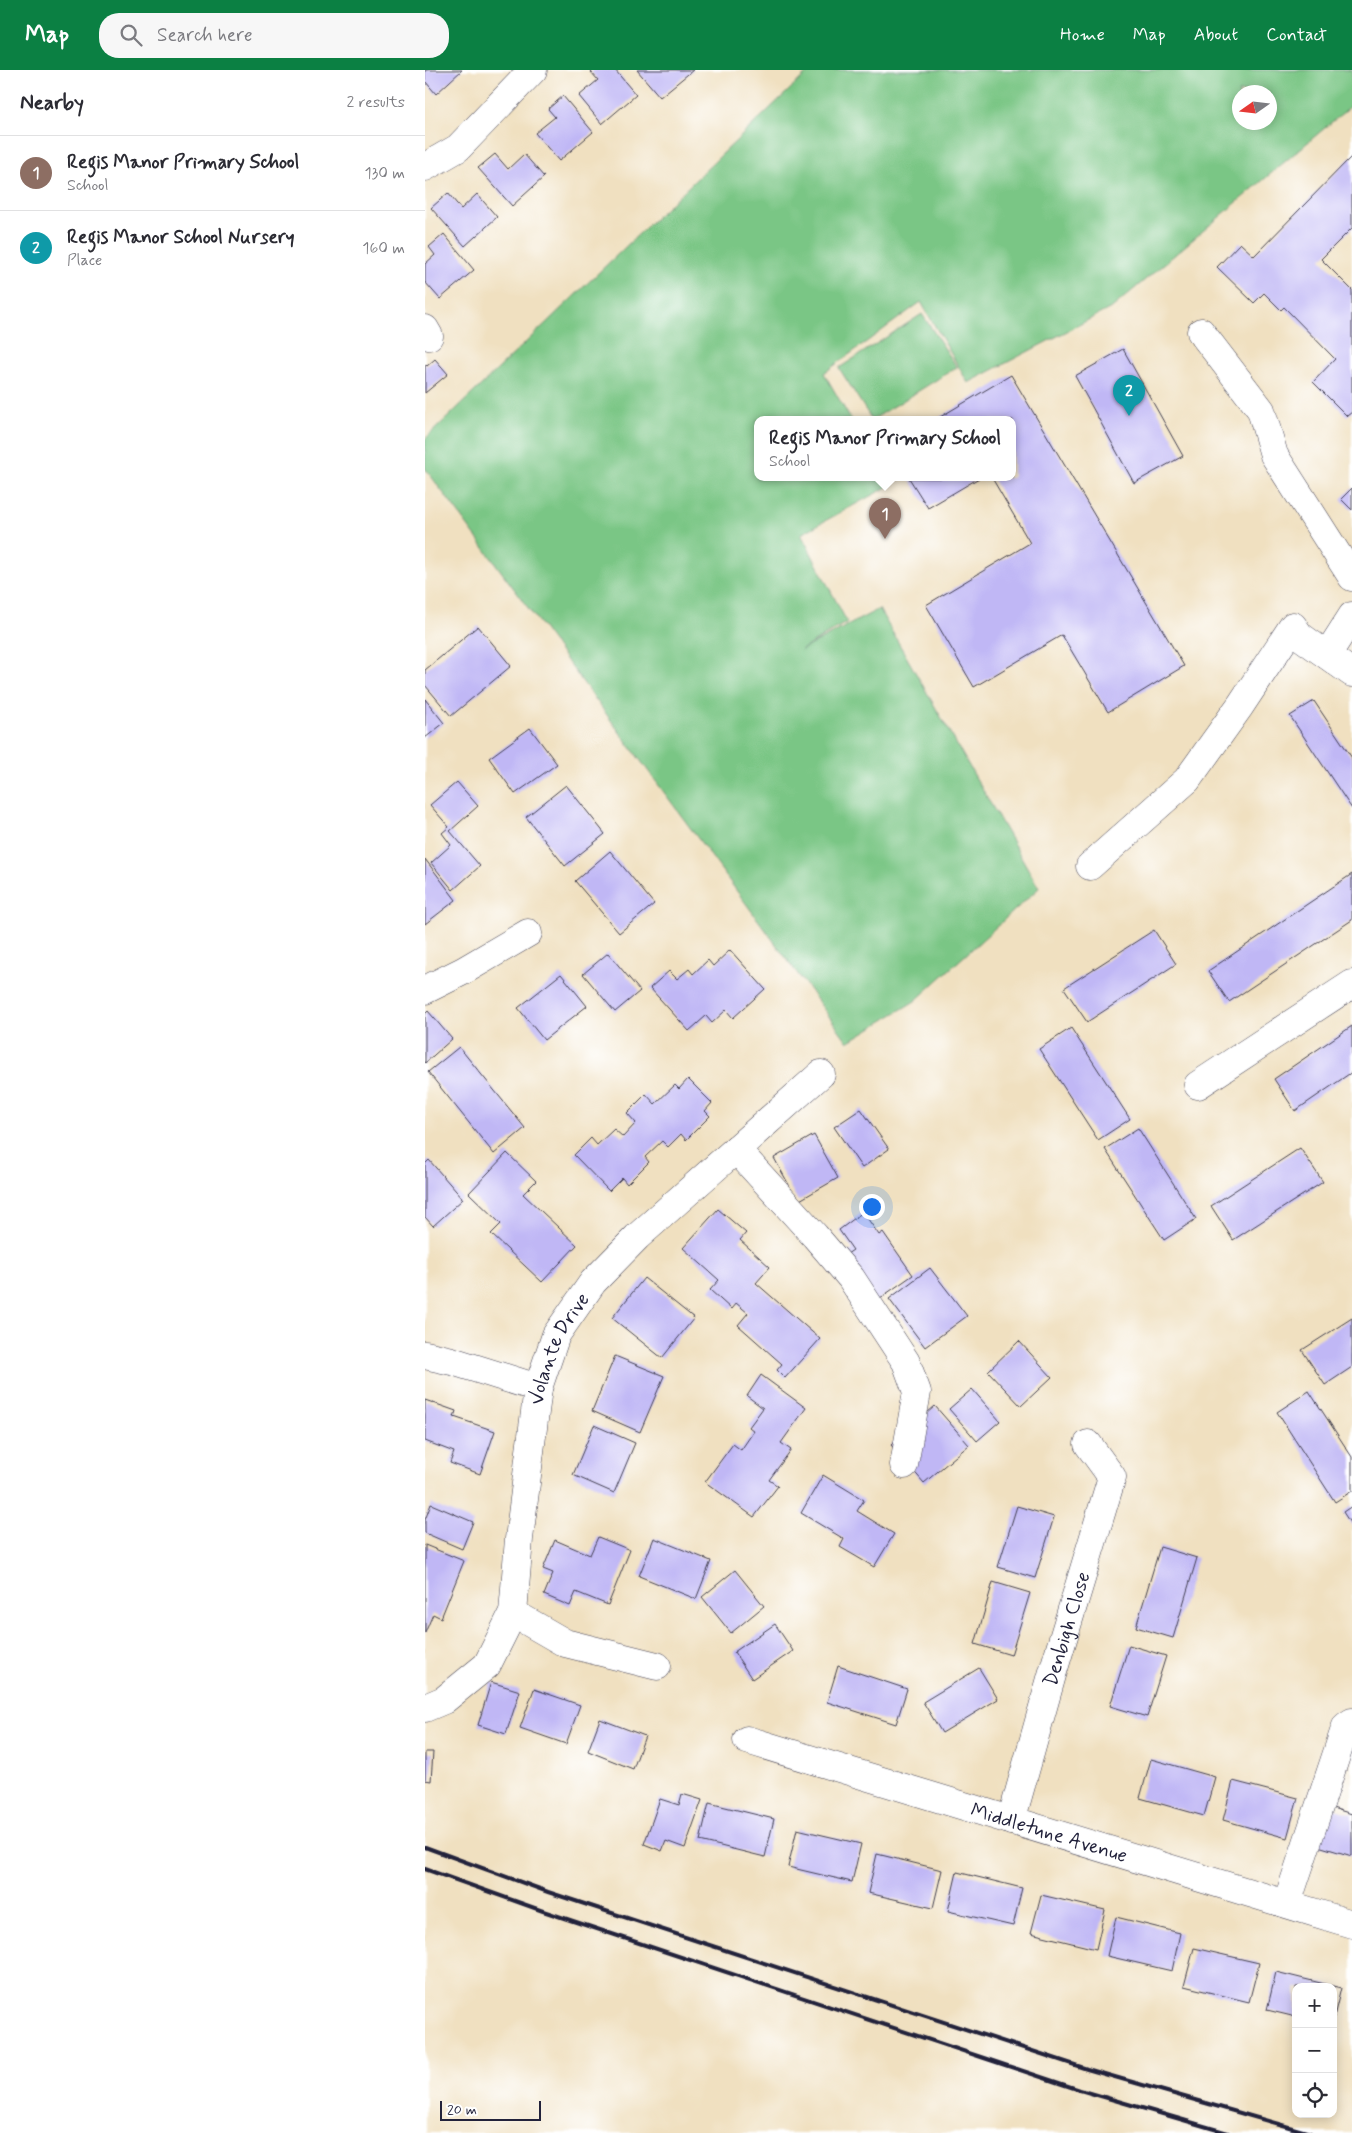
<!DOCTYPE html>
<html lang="en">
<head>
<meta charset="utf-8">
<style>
  body { margin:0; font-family:Mynerve,sans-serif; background:#f7f7f7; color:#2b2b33 }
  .controls { position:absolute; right:15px; bottom:15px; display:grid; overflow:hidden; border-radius:10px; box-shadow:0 2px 12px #0003 }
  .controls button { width:45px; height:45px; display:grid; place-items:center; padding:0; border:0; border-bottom:1px solid #e1e1e2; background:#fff; color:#2b2b33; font:25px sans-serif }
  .compass { position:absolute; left:807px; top:15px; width:45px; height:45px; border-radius:50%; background:#fff; box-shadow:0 2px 12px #0003; rotate:256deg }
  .scale { position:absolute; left:15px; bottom:12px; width:101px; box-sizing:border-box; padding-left:5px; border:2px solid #22223b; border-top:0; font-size:14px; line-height:18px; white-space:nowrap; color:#22223b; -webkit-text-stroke:4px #fff; paint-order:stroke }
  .you { position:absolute; left:446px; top:1136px; width:18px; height:18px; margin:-12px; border:4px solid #fff; border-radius:50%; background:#1a73e8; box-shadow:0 0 0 8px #1a73e833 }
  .badge { display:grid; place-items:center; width:32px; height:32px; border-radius:50%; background:#0b8043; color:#fff; font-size:16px; font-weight:700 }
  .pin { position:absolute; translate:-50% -41px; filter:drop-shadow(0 1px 2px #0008) }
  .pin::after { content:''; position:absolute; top:26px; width:18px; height:15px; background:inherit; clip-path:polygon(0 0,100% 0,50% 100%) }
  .popup { position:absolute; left:329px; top:346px; width:262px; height:65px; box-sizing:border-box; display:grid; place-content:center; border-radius:10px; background:#fff; filter:drop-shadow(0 1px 4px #0005); font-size:16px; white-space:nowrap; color:#7c7c81 }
  .popup b { font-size:19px; color:#2b2b33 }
  .popup::after { content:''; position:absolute; left:50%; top:100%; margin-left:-10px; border:10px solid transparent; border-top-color:#fff }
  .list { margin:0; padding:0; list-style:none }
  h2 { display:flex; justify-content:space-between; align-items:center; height:65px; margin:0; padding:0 20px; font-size:21px }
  h2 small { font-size:16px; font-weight:400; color:#7c7c81 }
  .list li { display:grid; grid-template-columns:32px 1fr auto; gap:15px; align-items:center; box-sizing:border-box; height:75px; padding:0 20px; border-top:1px solid #e1e1e2 }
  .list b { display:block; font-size:19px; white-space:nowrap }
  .list p { margin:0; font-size:16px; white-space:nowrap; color:#7c7c81 }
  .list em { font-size:16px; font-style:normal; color:#7c7c81 }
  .icon { flex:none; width:28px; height:28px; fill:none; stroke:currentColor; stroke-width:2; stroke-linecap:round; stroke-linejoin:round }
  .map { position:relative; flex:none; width:927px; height:2063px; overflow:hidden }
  header { display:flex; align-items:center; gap:30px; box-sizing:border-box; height:70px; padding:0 25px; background:#0b8043; color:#fff }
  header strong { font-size:24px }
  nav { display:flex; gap:28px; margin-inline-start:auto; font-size:18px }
  .search { width:350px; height:45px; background:#f7f7f7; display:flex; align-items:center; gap:12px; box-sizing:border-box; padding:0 18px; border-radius:20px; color:#7c7c81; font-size:19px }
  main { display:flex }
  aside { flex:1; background:#fff }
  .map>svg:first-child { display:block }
  .green { fill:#7ac685; stroke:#4e7460; fill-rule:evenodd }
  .building { fill:#c0b7f5 }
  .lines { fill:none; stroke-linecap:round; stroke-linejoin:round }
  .minor-casing { stroke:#413e4f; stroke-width:29 }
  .minor { stroke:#fff; stroke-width:28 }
  .rail { stroke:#22223b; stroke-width:4 }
  .labels { text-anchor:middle; stroke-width:4; stroke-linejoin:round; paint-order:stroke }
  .street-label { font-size:20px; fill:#22223b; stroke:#fff }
</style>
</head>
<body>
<header>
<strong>Map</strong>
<div class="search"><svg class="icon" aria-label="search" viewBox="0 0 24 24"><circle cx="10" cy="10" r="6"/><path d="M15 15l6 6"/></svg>Search here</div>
<nav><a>Home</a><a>Map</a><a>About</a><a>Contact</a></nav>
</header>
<main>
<aside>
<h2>Nearby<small>2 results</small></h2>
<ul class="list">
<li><span class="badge" style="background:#8d6e63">1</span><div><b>Regis Manor Primary School</b><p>School</p></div><em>130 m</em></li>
<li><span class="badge" style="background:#0f9aa8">2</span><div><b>Regis Manor School Nursery</b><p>Place</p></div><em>160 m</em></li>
</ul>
</aside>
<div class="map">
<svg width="927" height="2063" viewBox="0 0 927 2063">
  <rect width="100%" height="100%" fill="#fff"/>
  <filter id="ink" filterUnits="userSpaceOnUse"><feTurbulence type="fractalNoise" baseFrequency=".02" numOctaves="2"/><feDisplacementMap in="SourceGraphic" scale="10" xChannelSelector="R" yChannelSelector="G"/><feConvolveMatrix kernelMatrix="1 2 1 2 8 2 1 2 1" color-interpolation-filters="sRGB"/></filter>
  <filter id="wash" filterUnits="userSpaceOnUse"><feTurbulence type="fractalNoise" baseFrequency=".0096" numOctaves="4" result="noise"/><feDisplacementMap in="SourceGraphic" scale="20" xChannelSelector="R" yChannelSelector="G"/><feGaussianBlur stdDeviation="1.12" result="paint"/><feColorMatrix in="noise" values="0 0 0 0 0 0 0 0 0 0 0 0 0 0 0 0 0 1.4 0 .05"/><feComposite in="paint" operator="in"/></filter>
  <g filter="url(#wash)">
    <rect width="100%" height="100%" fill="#f0e0c0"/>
    <!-- green -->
    <path class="green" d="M385,0H927V35L688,237L543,313L496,232L399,303L426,350H332V408H459L464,416L376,464L422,552L376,580L454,539L614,818L490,931L423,972L0,398V369ZM844,22V52H814V22Z
      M497,244L532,297L447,350L414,298Z"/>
    <g id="blocks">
      <!-- building -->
      <path class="building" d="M0,0H37L11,24L0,11Z
        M168,0H190L211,25L177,54L154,26L173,10L166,2Z
        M212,0H268L235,27Z
        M138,26L168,62L134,91L110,63L130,47L123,39Z
        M70,84L83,99L99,84L119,107L87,136L53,98Z
        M927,86V158L896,189L927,220V342L922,346L888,312L910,289L859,237L856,240L839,223L829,233L792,197L815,173L829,186Z
        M23,123L36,139L52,124L72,147L40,176L6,138Z
        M19,164L49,200L15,229L0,212V194L10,185L4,177Z
        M698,279L758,386L709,413L650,306Z
        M10,289L23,304L0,323V294L2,296Z
        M586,305L759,596L683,642L637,565L549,617L501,535L605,473L567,408H588V350H510Z
        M484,408H554L503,438Z
        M927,418V440L916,429Z
        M53,556L86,596L26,646L0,615V600Z
        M0,629L19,653L0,668Z
        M889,631L927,688V739L865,646Z
        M105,658L132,694L90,724L64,688Z
        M32,712L53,736L25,761L55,796L28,820L6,793L26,775L17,763L24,757L5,735Z
        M141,715L180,764L140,796L101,747Z
        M185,781L229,834L194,863L150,811Z
        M0,789L31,830L0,854Z
        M927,804V850L804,932L783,901Z
        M729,860L751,894L662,952L639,918Z
        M305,880L340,919L308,948L301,940L287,953L281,946L264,961L225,918L244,901L252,909L264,899L268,904L283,890L288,896Z
        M183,883L215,921L190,942L158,904Z
        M136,904L162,936L119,970L93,938Z
        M3,941L27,969L0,993V944Z
        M927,956V1002L870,1041L849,1009Z
        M646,958L705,1049L673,1070L614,979Z
        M34,977L100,1058L69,1084L3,1002Z
        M263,1009L287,1033L280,1041L285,1046L261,1070L256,1064L243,1077L237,1071L220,1087L224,1092L202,1114L197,1108L184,1121L149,1085L166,1068L172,1075L189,1059L198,1067L211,1053L202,1043L221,1024L230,1034L250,1015L254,1019Z
        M436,1039L464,1079L437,1098L409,1057Z
        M713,1058L771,1149L739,1170L680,1079Z
        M389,1065L413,1108L373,1131L349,1088Z
        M875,1078L898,1112L808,1170L786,1136Z
        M82,1083L111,1111L98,1124L152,1175L117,1212L66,1164L76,1154L44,1123Z
        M4,1090L38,1129L8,1156L0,1147V1094Z
        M293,1139L321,1163L315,1170L345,1197L331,1213L395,1269L360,1308L352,1300L357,1294L313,1255L323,1243L311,1233L306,1239L285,1220L294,1210L258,1178Z
        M438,1142L454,1165L458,1162L488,1205L448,1233L416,1188L428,1180L414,1160Z
        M505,1198L542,1246L500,1277L464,1229Z
        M219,1208L269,1248L237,1288L187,1248Z
        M927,1248V1297L900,1315L877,1280Z
        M594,1271L627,1307L596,1336L563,1301Z
        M190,1286L239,1306L215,1362L167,1341Z
        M336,1305L381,1338L356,1373L366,1380L344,1410L353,1416L329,1447L280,1412L308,1374L316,1380L329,1361L324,1357L338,1338L322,1326Z
        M547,1319L575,1351L552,1371L524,1339Z
        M884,1321L927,1387V1421L910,1432L852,1342Z
        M0,1330L31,1341L29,1347L70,1361L55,1404L25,1393L29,1382L0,1371Z
        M510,1336L544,1375L499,1413L466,1375Z
        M169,1355L210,1373L189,1423L148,1405Z
        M398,1405L439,1430L432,1441L469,1464L449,1497L415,1477L419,1469L376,1443Z
        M6,1434L48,1452L37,1479L0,1463V1450Z
        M592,1436L629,1447L610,1508L573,1497Z
        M927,1436V1456L918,1442Z
        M173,1467L205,1480L183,1535L151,1522L145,1536L119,1525L128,1503L118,1499L130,1470L165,1485Z
        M229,1468L286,1491L271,1529L214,1506Z
        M0,1475L39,1491L16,1548L8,1544L0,1563Z
        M735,1477L772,1488L748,1568L711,1557Z
        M310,1500L339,1536L306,1563L277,1527Z
        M568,1512L605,1523L586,1585L550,1574Z
        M350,1554L368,1581L327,1609L309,1582Z
        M704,1575L741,1586L722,1647L685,1636Z
        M413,1596L482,1619L471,1654L402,1632Z
        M554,1598L573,1629L517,1663L498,1632Z
        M66,1612L95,1621L81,1664L53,1655Z
        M109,1619L155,1635L141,1674L95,1658Z
        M175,1649L220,1666L208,1699L163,1681Z
        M0,1682H8L6,1711L0,1710Z
        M726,1689L790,1707L779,1746L715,1728Z
        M808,1711L873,1728L862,1768L798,1750Z
        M257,1724L277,1730L260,1778L241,1771L237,1781L219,1774L235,1729L254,1735Z
        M284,1733L349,1749L340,1787L275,1771Z
        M904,1737L927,1744V1786L893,1776Z
        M372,1759L436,1774L427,1812L363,1797Z
        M452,1784L517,1800L508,1838L443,1823Z
        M532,1802L597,1818L588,1856L523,1841Z
        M616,1825L680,1840L671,1879L606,1863Z
        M691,1847L755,1863L747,1901L682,1886Z
        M769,1878L834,1893L824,1932L759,1916Z
        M851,1902L916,1918L909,1947L908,1917H871V1947L842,1940Z"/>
    </g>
  </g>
  <g filter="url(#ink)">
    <use href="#blocks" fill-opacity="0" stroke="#413e4f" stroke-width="1"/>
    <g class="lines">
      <defs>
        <g id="minor">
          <path d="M0,97L33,78L108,0"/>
          <path d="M0,259L4,266"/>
          <path d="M776,262L836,340L849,385L927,507"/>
          <path d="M902,585L927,546"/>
          <path d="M665,796L762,710L815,636L868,556L875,566L927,603"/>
          <path d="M0,920L38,901L103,863"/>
          <path d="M773,1015L927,914"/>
          <path d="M311,1079L390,1166L426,1208L481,1292L492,1322L479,1395"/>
          <path d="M0,1285L27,1291L113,1318"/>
          <path d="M88,1543L140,1573L232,1596"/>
          <path id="s1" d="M0,1638L19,1630L62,1595L88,1543L94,1469L113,1318L131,1265L168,1212L212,1167L396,1004"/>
          <path id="s2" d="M322,1670L927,1854"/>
          <path id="s3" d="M586,1751L627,1605L687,1407L663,1374"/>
          <path d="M862,1833L921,1656L927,1652"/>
        </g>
      </defs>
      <!-- minor casing -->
      <use href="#minor" class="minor-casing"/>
      <!-- minor -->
      <use href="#minor" class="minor"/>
      <!-- rail -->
      <path class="rail" d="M0,1777L123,1822L662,1999L885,2063
        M0,1799L118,1841L655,2020L803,2063"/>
    </g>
  </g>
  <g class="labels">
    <!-- street labels -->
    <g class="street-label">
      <text dy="7" stroke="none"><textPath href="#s1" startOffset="405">Volante Drive</textPath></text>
      <text dy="7" stroke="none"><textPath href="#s3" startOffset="200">Denbigh Close</textPath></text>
      <text dy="7" stroke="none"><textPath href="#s2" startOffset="316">Middletune Avenue</textPath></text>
    </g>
  </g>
</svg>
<div class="controls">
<button>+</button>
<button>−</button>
<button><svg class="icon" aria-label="locate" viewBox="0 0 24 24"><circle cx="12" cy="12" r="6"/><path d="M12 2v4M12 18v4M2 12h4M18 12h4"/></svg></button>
</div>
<svg class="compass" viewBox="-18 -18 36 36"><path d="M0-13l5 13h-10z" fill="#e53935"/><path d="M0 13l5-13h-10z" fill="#7c7c81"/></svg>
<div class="scale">20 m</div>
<div class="you"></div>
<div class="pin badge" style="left:460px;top:469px;background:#8d6e63">1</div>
<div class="popup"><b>Regis Manor Primary School</b>School</div>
<div class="pin badge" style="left:704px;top:346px;background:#0f9aa8">2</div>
</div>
</main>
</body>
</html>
